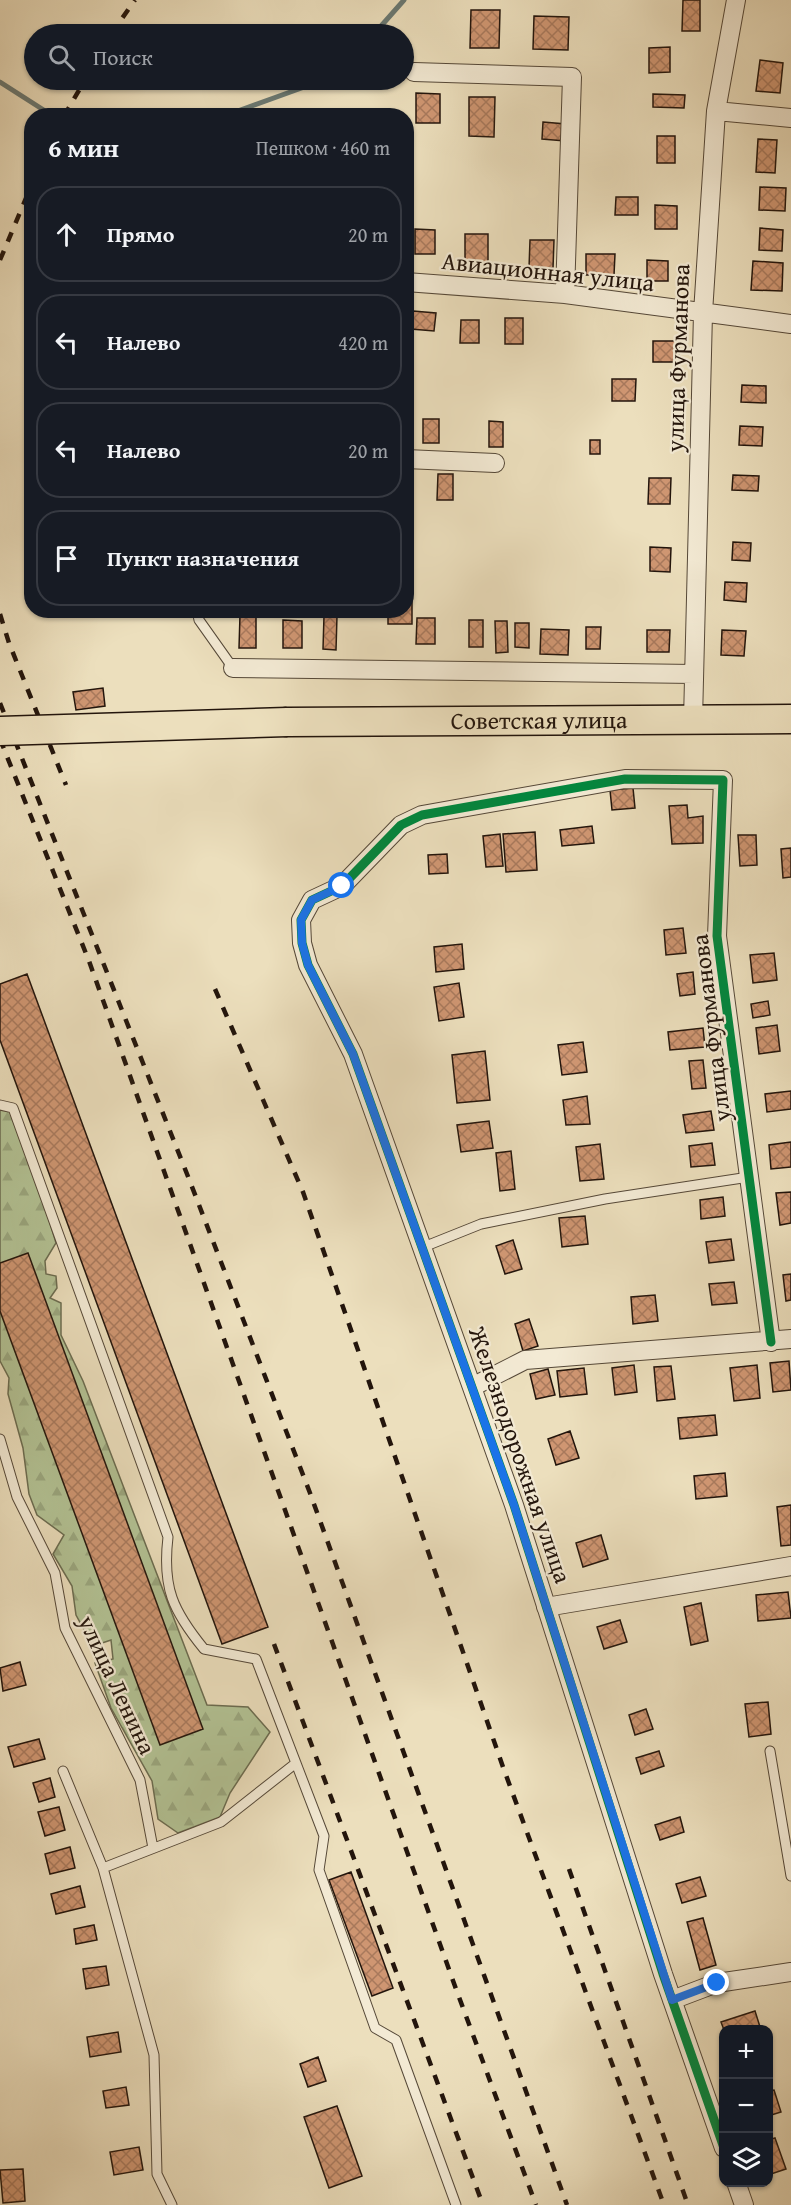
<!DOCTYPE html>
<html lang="ru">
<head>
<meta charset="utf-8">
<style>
  body { margin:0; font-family:"Gentium Book Plus",serif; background:#20242c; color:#f1f3f6 }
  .controls { position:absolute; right:18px; bottom:18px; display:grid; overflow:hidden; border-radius:12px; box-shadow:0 2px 4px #0004 }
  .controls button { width:54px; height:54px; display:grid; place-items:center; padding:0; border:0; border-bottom:2px solid #363941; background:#171b24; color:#f1f3f6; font:30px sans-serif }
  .stop { position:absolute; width:18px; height:18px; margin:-14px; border:4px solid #1a73e8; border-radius:50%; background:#fff }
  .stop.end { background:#1a73e8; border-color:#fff; box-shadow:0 2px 6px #0008 }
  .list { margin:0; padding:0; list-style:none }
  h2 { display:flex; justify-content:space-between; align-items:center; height:78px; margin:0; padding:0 24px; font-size:26px }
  h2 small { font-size:20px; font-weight:400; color:#9ea1a6 }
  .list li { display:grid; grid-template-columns:39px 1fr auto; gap:18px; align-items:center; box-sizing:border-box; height:96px; margin:0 12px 12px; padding:0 12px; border:2px solid #363941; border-radius:24px }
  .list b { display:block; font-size:22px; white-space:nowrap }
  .list em { font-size:20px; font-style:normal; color:#9ea1a6 }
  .icon { flex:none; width:33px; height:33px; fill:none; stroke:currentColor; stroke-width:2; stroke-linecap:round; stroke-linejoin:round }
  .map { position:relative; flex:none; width:791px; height:2205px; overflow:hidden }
  .search { position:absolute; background:#171b24; box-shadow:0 2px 4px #0004; left:24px; top:24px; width:390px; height:66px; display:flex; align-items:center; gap:15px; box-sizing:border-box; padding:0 21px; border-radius:33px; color:#9ea1a6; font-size:22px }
  .panel { position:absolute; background:#171b24; box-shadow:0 2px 4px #0004; left:24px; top:108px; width:390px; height:510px; border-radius:24px }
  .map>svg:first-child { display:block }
  .forest { fill:url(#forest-firs); stroke:#6b6c50; stroke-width:1.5 }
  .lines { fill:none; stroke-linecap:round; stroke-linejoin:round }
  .stream { stroke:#6a7973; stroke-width:5 }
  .building { fill:url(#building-cross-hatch); stroke:#23150c; stroke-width:1.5 }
  .lane-casing { stroke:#554838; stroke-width:11 }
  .street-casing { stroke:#554838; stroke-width:20 }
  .primary-casing { stroke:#23150c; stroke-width:31 }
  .lane { stroke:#f3ead4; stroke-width:9 }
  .street { stroke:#f3ead4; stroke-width:18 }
  .primary { stroke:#ecdfbd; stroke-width:28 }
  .rail { stroke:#23150c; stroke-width:4.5; stroke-dasharray:10 10; stroke-linecap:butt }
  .primary-bridge-casing { stroke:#23150c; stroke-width:31; stroke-linecap:butt }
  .primary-bridge { stroke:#ecdfbd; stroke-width:28 }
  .cycleway-casing { stroke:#f3ead4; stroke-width:13 }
  .cycleway { stroke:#00873e; stroke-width:9 }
  .route { stroke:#1a73e8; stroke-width:8 }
  .labels { text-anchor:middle; stroke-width:4.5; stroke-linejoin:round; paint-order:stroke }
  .street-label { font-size:24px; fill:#23150c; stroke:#f3ead4 }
</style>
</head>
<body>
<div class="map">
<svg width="791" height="2205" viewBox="0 0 791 2205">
  <defs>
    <pattern id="forest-firs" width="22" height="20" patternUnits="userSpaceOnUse" patternTransform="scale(1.5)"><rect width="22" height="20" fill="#b3c395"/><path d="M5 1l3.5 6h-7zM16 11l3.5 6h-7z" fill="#9aa77f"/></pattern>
    <pattern id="building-cross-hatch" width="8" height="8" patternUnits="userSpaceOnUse" patternTransform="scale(1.5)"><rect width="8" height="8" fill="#cf9672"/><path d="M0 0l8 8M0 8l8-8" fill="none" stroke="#a8795c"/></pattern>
  </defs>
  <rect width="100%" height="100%" fill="#ecdfbd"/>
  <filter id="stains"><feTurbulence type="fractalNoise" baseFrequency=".00333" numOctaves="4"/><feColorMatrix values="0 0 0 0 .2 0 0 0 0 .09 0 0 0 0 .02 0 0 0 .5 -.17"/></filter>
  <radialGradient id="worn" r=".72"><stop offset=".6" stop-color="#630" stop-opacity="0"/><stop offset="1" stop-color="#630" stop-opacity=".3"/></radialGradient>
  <!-- forest -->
  <path class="forest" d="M0,1108L16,1110L56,1243L45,1261L46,1274L56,1276L57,1288L50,1298L61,1303V1335L83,1381L207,1705L248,1707L270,1732L230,1793L220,1817L178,1833L158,1819L152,1781L111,1708L95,1663L113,1659L111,1640L93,1646L76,1615L72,1586L53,1554L64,1535L37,1515L29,1494L23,1448L8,1394L9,1378L0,1361Z"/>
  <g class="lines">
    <!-- stream -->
    <path class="stream" d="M374,34L404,0
      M0,82L53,116
      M224,116L307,86L318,80"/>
  </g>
  <!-- building -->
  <path class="building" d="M683,0H700V31H682Z
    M471,10H500L499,48H470Z
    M534,16L569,17L568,50L533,49Z
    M670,47V72L649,73V48Z
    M760,60L783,63L780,93L756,91Z
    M416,93L440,94V123H416Z
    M653,94L685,95L684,108L653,107Z
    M469,97H495L494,137L469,136Z
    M543,122L566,124L565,141L542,139Z
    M657,136H675V163H657Z
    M758,139L777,140L775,173L756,172Z
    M760,187L786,188L785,211L759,210Z
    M616,197H638V215H615Z
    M655,205L677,206V229H655Z
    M760,228L783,230L782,251L759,250Z
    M415,229L435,230V254H415Z
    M465,234H488V263H465Z
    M530,240H554L553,268H529Z
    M586,254H615L614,275H586Z
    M647,260L668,261V281H647Z
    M753,261L783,263L782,291L751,290Z
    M413,311L436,313L434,331L411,329Z
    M505,318H523V344H505Z
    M461,320H479V343H460Z
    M653,341H679V362H653Z
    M612,379H636L635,401H612Z
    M742,385L766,386V403L741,402Z
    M423,419H439V443H423Z
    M489,421L503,422V447H489Z
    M740,426L763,427L762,446L739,445Z
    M590,440H600V454H590Z
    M438,474H453V500H437Z
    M733,475L759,476L758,491L732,490Z
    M649,478H671L670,504H648Z
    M733,542L751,543L750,561L732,560Z
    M650,547L671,548L670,572L650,571Z
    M725,582L747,583L746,602L724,600Z
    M406,589H412V624H388V610H406Z
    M360,610H381L380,617H360Z
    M240,615H256V648H239Z
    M324,616H337L336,650L323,649Z
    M417,618H435V644H416Z
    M283,620L302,621V648H283Z
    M469,620H483V647H469Z
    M495,621H507L508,652L496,653Z
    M515,623H529V648L515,647Z
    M586,627H601L600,649H586Z
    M541,629L569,630L568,655L540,654Z
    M647,630H670L669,652H647Z
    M722,630L746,631L744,656L721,655Z
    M103,688L105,706L76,710L73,692Z
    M633,788L635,808L612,810L610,790Z
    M687,805L688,818L703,816V843L672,844L669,806Z
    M592,826L594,843L562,846L560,830Z
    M535,832L537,870L506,872L503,834Z
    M500,834L503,866L486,867L483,836Z
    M738,835H756L757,865L740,866Z
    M791,848V877L783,878L781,849Z
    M447,854L448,873L429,874L428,855Z
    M683,928L686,953L666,955L664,930Z
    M462,944L464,969L436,972L434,947Z
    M774,953L777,980L753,983L750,955Z
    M693,972L695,994L680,996L677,974Z
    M27,974L268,1627L222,1644L0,1040V984Z
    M459,983L464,1017L439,1021L434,987Z
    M768,1001L770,1015L753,1018L751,1004Z
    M777,1025L780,1051L759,1054L756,1028Z
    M703,1028L705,1047L670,1050L668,1032Z
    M583,1042L587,1072L562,1075L558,1045Z
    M485,1051L490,1100L457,1103L452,1055Z
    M703,1060L706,1088L692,1089L689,1061Z
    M791,1091V1109L767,1112L765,1094Z
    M587,1096L590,1124L566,1125L563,1100Z
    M711,1111L714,1130L686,1133L683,1115Z
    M489,1121L493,1148L461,1152L457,1125Z
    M791,1142V1167L771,1169L769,1145Z
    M712,1143L715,1165L691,1167L689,1146Z
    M600,1144L604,1179L580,1181L576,1147Z
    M511,1151L515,1189L500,1191L496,1153Z
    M791,1192V1223L780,1225L776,1193Z
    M723,1197L725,1216L701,1219L700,1200Z
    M585,1216L588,1244L562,1247L559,1218Z
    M731,1239L734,1260L709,1263L706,1242Z
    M513,1240L522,1269L505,1274L496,1246Z
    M28,1253L203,1729L160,1745L0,1311V1263Z
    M791,1274V1300L786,1301L783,1275Z
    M734,1282L737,1303L712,1305L709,1284Z
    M655,1295L658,1321L633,1324L631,1297Z
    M529,1319L538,1346L523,1351L515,1324Z
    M789,1361L791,1390L773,1392L770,1363Z
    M634,1365L637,1392L615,1395L612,1368Z
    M757,1365L760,1398L734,1401L730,1368Z
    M671,1366L675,1399L657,1401L654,1367Z
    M584,1368L587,1394L560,1397L557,1371Z
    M548,1369L555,1395L536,1399L530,1374Z
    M715,1415L717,1435L680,1439L678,1418Z
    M570,1431L579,1458L556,1465L548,1439Z
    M725,1473L727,1496L696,1499L694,1476Z
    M791,1505V1545L781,1546L777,1507Z
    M601,1535L608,1559L583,1567L576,1543Z
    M788,1592L791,1618L758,1621L756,1595Z
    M701,1603L708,1641L691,1645L684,1607Z
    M620,1620L627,1642L604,1649L597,1627Z
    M20,1662L26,1685L3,1691L0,1668Z
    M768,1702L771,1734L749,1737L745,1704Z
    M646,1709L653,1729L635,1735L629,1715Z
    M39,1739L45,1759L14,1767L8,1747Z
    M659,1751L664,1766L641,1774L636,1758Z
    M50,1778L55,1797L39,1802L33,1783Z
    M59,1807L65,1830L45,1836L38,1812Z
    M680,1817L684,1832L660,1840L655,1825Z
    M70,1847L75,1868L50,1874L45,1854Z
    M351,1872L393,1988L372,1996L329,1880Z
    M700,1877L706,1896L682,1903L676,1884Z
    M80,1886L85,1907L56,1914L51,1894Z
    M703,1918L716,1965L700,1970L687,1922Z
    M94,1925L97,1940L76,1944L74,1929Z
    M106,1966L109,1985L86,1989L83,1969Z
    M755,2011L761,2030H724L721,2022Z
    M118,2032L121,2052L90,2057L87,2037Z
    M318,2057L326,2081L308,2087L300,2064Z
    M126,2087L129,2105L106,2108L103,2091Z
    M774,2090L781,2112L768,2116V2091Z
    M337,2106L362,2176L329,2188L304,2117Z
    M775,2138L786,2169L768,2175V2140Z
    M139,2147L143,2170L114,2175L110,2152Z
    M23,2169L25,2201L3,2203L0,2170Z"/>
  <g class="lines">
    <defs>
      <path id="lane" d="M197,610L199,620L233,668
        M0,1105L13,1108L168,1537C162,1588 173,1611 204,1649L256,1659L324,1836L319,1870L375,2028L396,2040L456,2205
        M421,1248L481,1224L605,1199L749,1177
        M0,1439L17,1497L55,1573L65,1628L140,1780L153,1848
        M770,1751L791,1876
        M63,1771L103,1868L154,2055L157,2174L172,2205
        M103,1868L221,1822L296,1763"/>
      <path id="street" d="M414,72L572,77L565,294
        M716,111L791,118
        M406,282L565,294L791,324
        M406,459L495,463
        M233,668L694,674
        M693,720L703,313L716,111L736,0
        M472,1387L525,1360L791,1339
        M546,1607L791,1566
        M672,2000L717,1983L791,1972
        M724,2148L663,1974L514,1505L353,1054L308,965L302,943L301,920L312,900L342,886L401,825L422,815L625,779L723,780L717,936L771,1342
        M736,2182L744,2205"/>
      <g id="primary">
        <path id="s1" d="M287,722L791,719"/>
      </g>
    </defs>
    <!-- lane casing -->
    <use href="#lane" class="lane-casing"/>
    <!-- street casing -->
    <use href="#street" class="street-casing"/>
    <!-- primary casing -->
    <use href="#primary" class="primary-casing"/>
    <!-- lane -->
    <use href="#lane" class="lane"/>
    <!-- street -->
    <use href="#street" class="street"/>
    <!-- primary -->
    <use href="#primary" class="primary"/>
    <!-- rail -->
    <path class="rail" d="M111,34L135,0
      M64,116L85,80
      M0,260L32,184
      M0,614L9,643L66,785
      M0,703L189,1179L310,1493L567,2205
      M0,739L89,961L456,1989L536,2205
      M215,989L303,1192L503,1767L664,2205
      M274,1644L483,2205
      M569,1869L688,2205"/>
    <defs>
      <path id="primary-bridge" d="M0,731L287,722"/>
    </defs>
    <!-- primary-bridge casing -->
    <use href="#primary-bridge" class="primary-bridge-casing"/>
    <!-- primary-bridge -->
    <use href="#primary-bridge" class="primary-bridge"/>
    <defs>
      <path id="cycleway" d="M724,2148L663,1974L514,1505L353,1054L308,965L302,943L301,920L312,900L342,886L401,825L422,815L625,779L723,780L717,936L771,1342"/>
    </defs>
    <!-- cycleway casing -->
    <use href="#cycleway" class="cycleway-casing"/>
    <!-- cycleway -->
    <use href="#cycleway" class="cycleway"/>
  </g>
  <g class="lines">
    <!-- route -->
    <path class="route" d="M342,886L312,900L301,920L302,943L308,965L353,1054L514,1505L672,2000L717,1983"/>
  </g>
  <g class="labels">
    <!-- street labels -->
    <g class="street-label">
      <text transform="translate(548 272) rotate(6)" y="8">Авиационная улица</text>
      <text transform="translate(678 358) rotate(-88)" y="8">улица Фурманова</text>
      <text dy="8" stroke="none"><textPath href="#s1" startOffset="252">Советская улица</textPath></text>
      <text transform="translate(711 1028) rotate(-97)" y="8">улица Фурманова</text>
      <text transform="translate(520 1455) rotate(71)" y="8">Железнодорожная улица</text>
      <text transform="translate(117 1685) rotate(65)" y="8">улица Ленина</text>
    </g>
  </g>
  <rect width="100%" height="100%" filter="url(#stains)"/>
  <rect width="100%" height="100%" fill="url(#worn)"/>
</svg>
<div class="controls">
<button>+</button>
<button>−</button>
<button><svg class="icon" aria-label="layers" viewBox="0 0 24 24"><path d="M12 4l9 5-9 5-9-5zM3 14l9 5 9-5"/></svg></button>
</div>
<div class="stop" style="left:342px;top:886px"></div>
<div class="stop end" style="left:717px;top:1983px"></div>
<div class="search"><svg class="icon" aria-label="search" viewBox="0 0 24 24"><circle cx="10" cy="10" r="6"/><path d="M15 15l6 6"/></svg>Поиск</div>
<section class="panel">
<h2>6 мин<small>Пешком · 460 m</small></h2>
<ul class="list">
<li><svg class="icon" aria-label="ahead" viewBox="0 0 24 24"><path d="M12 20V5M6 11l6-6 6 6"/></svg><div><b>Прямо</b></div><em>20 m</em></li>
<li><svg class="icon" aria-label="left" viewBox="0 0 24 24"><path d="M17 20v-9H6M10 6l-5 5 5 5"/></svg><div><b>Налево</b></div><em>420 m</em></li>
<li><svg class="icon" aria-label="left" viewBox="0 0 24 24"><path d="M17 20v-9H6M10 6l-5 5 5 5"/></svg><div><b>Налево</b></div><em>20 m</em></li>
<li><svg class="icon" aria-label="arrive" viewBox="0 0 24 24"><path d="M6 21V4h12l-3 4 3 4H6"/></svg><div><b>Пункт назначения</b></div></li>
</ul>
</section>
</div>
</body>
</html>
